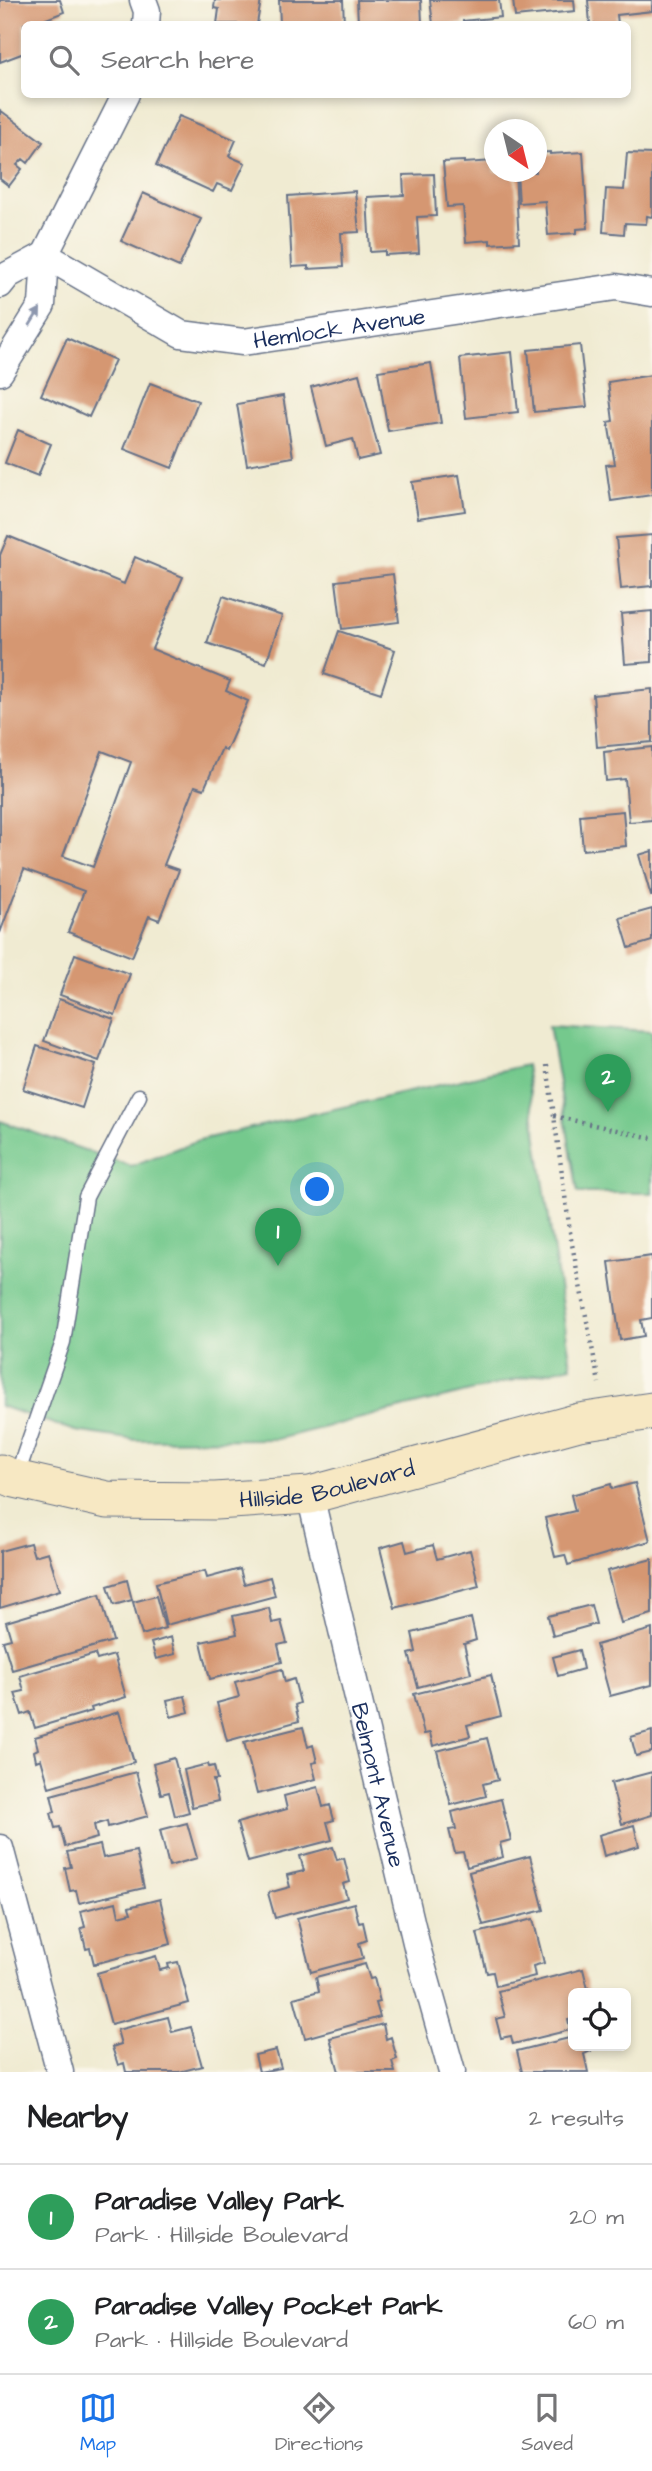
<!DOCTYPE html>
<html lang="en">
<head>
<meta charset="utf-8">
<style>
  body { margin:0; font-family:"Architects Daughter",sans-serif; background:#f2f2f2; color:#202124 }
  .controls { position:absolute; right:21px; bottom:21px; display:grid; overflow:hidden; border-radius:10px; box-shadow:0 4px 10px #0003 }
  .controls button { width:63px; height:63px; display:grid; place-items:center; padding:0; border:0; border-bottom:2px solid #e0e0e0; background:#fff; color:#202124; font:35px sans-serif }
  .compass { position:absolute; left:484px; top:119px; width:63px; height:63px; border-radius:50%; background:#fff; box-shadow:0 4px 10px #0003; rotate:145deg }
  .you { position:absolute; left:318px; top:1190px; width:24px; height:24px; margin:-18px; border:5px solid #fff; border-radius:50%; background:#1a73e8; box-shadow:0 0 0 10px #1a73e833 }
  .badge { display:grid; place-items:center; width:46px; height:46px; border-radius:50%; background:#1a73e8; color:#fff; font-size:23px; font-weight:700 }
  .pin { position:absolute; translate:-50% -58px; filter:drop-shadow(0 2px 4px #0008) }
  .pin::after { content:''; position:absolute; top:37px; width:24px; height:21px; background:inherit; clip-path:polygon(0 0,100% 0,50% 100%) }
  .list { margin:0; padding:0; list-style:none }
  h2 { display:flex; justify-content:space-between; align-items:center; height:91px; margin:0; padding:0 28px; font-size:30px }
  h2 small { font-size:23px; font-weight:400; color:#757577 }
  .list li { display:grid; grid-template-columns:46px 1fr auto; gap:21px; align-items:center; box-sizing:border-box; height:105px; padding:0 28px; border-top:2px solid #e0e0e0 }
  .list b { display:block; font-size:26px; white-space:nowrap }
  .list p { margin:0; font-size:23px; white-space:nowrap; color:#757577 }
  .list em { font-size:23px; font-style:normal; color:#757577 }
  .icon { flex:none; width:38px; height:38px; fill:none; stroke:currentColor; stroke-width:2; stroke-linecap:round; stroke-linejoin:round }
  .map { position:relative; flex:none; width:652px; height:2072px; overflow:hidden }
  .search { position:absolute; background:#fff; box-shadow:0 4px 10px #0003; left:21px; right:21px; top:21px; height:77px; display:flex; align-items:center; gap:18px; box-sizing:border-box; padding:0 24px; border-radius:10px; color:#757577; font-size:26px }
  .sheet { height:301px; background:#fff }
  nav { display:flex; justify-content:space-around; align-items:center; box-sizing:border-box; height:98px; border-top:2px solid #e0e0e0; background:#fff; font-size:19px; color:#757577 }
  nav a { display:grid; justify-items:center; gap:4px }
  nav .on { color:#1a73e8 }
  .map>svg:first-child { display:block }
  .green { fill:#75c98d; stroke:#487c76; stroke-width:2 }
  .building { fill:#d59772; fill-rule:evenodd }
  .lines { fill:none; stroke-linecap:round; stroke-linejoin:round }
  .lane-casing { stroke:#667187; stroke-width:17 }
  .street-casing { stroke:#667187; stroke-width:29 }
  .secondary-casing { stroke:#667187; stroke-width:39 }
  .path { stroke:#667187; stroke-width:4.5; stroke-dasharray:2 5; stroke-linecap:butt }
  .lane { stroke:#fff; stroke-width:14 }
  .street { stroke:#fff; stroke-width:26 }
  .secondary { stroke:#f7e8c3; stroke-width:37 }
  .oneway { fill:#8d97ae }
  .labels { text-anchor:middle; stroke-width:5; stroke-linejoin:round; paint-order:stroke }
  .street-label { font-size:23px; fill:#1b2f5e; stroke:#fbf7ec }
</style>
</head>
<body>
<div class="map">
<svg width="652" height="2072" viewBox="0 0 652 2072">
  <rect width="100%" height="100%" fill="#fbf7ec"/>
  <filter id="ink" filterUnits="userSpaceOnUse"><feTurbulence type="fractalNoise" baseFrequency=".0143" numOctaves="2"/><feDisplacementMap in="SourceGraphic" scale="14" xChannelSelector="R" yChannelSelector="G"/><feConvolveMatrix kernelMatrix="1 2 1 2 8 2 1 2 1" color-interpolation-filters="sRGB"/></filter>
  <filter id="wash" filterUnits="userSpaceOnUse"><feTurbulence type="fractalNoise" baseFrequency=".00686" numOctaves="4" result="noise"/><feDisplacementMap in="SourceGraphic" scale="28" xChannelSelector="R" yChannelSelector="G"/><feGaussianBlur stdDeviation="1.57" result="paint"/><feColorMatrix in="noise" values="0 0 0 0 0 0 0 0 0 0 0 0 0 0 0 0 0 1.4 0 .05"/><feComposite in="paint" operator="in"/></filter>
  <g filter="url(#wash)">
    <rect width="100%" height="100%" fill="#f0ebd2"/>
    <!-- green -->
    <path class="green" d="M549,1025L652,1031V1193H578Z
      M526,1065L571,1366L277,1439L135,1440L75,1431L0,1406V1121L131,1166L199,1140Z"/>
    <g id="blocks">
      <!-- building -->
      <path class="building" d="M0,0H60L64,12L46,19L48,23L24,24V53L0,62Z
        M215,0H261L257,24H217L219,9L214,8Z
        M279,0H343L344,24H280Z
        M357,0H421L422,24H358Z
        M430,0H499L501,17L463,21V24H433Z
        M513,0H574L575,11L515,17Z
        M588,0H652V11L617,15L618,24H590Z
        M0,110L43,142L28,163L23,159L17,165L22,169L9,186L0,179Z
        M179,116L236,140L229,156L245,163L232,190L217,184L213,192L156,166Z
        M550,152V154L583,152L588,228L577,229V233L548,235L545,201L519,203L517,172H536V153Z
        M627,153L652,154V217L647,216L646,224L625,223L624,234L603,232L606,189L624,190Z
        M464,161V163L494,161V172H515L519,242L490,244V240L466,242L463,206L447,207L443,162Z
        M434,174L436,216L417,217L419,253L385,255V251L370,252L367,197L404,195L403,175Z
        M355,191L359,232L341,233L343,267L308,269V266L292,267L288,196Z
        M143,193L201,219L179,267L121,241Z
        M67,338L115,360L89,417L41,395Z
        M580,345L587,407L534,412L528,350Z
        M512,352L518,412L466,418L460,358Z
        M431,363L441,423L388,431L378,371Z
        M359,374L380,455L358,460L353,439L326,446L311,387Z
        M652,375V495L611,501L606,465L615,464L608,422L613,421L608,382Z
        M150,383L198,401L172,468L124,449Z
        M283,396L293,457L247,465L237,404Z
        M18,430L51,444L38,476L5,463Z
        M459,475L465,511L418,518L412,482Z
        M652,535V586L621,589L616,538Z
        M8,536L124,584L135,557L183,577L152,649L230,681L226,691L248,701L226,751L222,748L204,789L195,786L164,865L179,870L159,920L149,916L132,957L68,932L84,891L24,869L0,933V555ZM102,751L131,762L93,867L63,856Z
        M393,574L399,622L342,629L336,581Z
        M223,596L282,616L266,663L207,643Z
        M652,611V662L625,664L621,614Z
        M339,631L395,650L381,693L324,674Z
        M652,689V742L597,747L593,695Z
        M652,747V820L629,822L625,779L606,781L604,752Z
        M623,811L626,846L583,850L580,815Z
        M652,851V896H651L639,855Z
        M652,909V941L629,948L620,918Z
        M75,954L130,974L115,1015L60,995Z
        M59,999L114,1019L99,1061L44,1041Z
        M37,1046L96,1065L82,1108L23,1089Z
        M652,1256V1318L641,1320L644,1336L620,1340L609,1262Z
        M635,1483L650,1541L568,1565L565,1555L555,1557L545,1518L575,1511L571,1495L611,1484L612,1489Z
        M404,1541L407,1552L433,1545L437,1559L470,1550L479,1586L395,1608L380,1548Z
        M30,1543L34,1556L48,1552L60,1590L0,1608V1551Z
        M652,1559V1614L621,1623L607,1571Z
        M240,1569L244,1584L270,1577L275,1596L166,1625L156,1583L205,1571L207,1578Z
        M127,1580L132,1600L114,1605L108,1586Z
        M100,1594L113,1641L12,1670L3,1641L11,1639L6,1622Z
        M156,1596L165,1628L142,1635L133,1602Z
        M591,1605L596,1624L553,1636L548,1616Z
        M269,1608L272,1623L281,1621L287,1643L278,1645L282,1662L210,1679L201,1642L237,1634L233,1616Z
        M471,1618L476,1640L464,1644L471,1673L418,1687L409,1654L416,1652L412,1633Z
        M652,1629V1685L610,1696L596,1645Z
        M171,1637L175,1654L156,1659L151,1643Z
        M579,1650L583,1669L558,1676L553,1657Z
        M95,1654L97,1660L114,1655L126,1697L91,1708L92,1711L35,1728L30,1712L22,1715L15,1693L24,1691L20,1676Z
        M282,1669L285,1682L294,1679L300,1703L295,1705L299,1721L227,1741L217,1703L239,1697L235,1682Z
        M491,1675L501,1716L467,1725L470,1736L433,1746L430,1733L424,1734L414,1694Z
        M185,1696L189,1712L171,1717L167,1700Z
        M119,1712L134,1762L49,1787L41,1759L36,1761L34,1751L38,1749L35,1737Z
        M303,1727L308,1747L313,1745L317,1762L312,1763L316,1779L257,1794L244,1742Z
        M652,1731V1752L636,1756L631,1737Z
        M487,1738L498,1780L483,1784L486,1796L451,1805L437,1751Z
        M174,1758L189,1812L175,1816L169,1792L161,1794L153,1764Z
        M208,1764L209,1767L214,1766L217,1780H213L218,1801L192,1807L184,1770Z
        M136,1772L148,1816L108,1827L107,1821L94,1825L97,1838L65,1847L60,1827L55,1828L51,1813L55,1812L51,1795Z
        M652,1772V1815L622,1824L611,1783Z
        M318,1787L323,1807L330,1805L334,1820L327,1822L332,1840L248,1862L237,1823L287,1809L284,1796Z
        M501,1799L511,1840L500,1843L503,1857L467,1867L463,1852L455,1853L449,1830L456,1829L452,1812Z
        M187,1823L197,1858L169,1866L160,1830Z
        M634,1825L639,1846L604,1856L599,1835Z
        M100,1845L103,1858L136,1851L144,1888L79,1903L76,1890L70,1891L65,1868L71,1867L67,1852Z
        M333,1847L337,1860L344,1858L350,1882L343,1884L347,1898L275,1918L268,1893L290,1887L287,1875L304,1871L300,1856Z
        M530,1856L544,1910L483,1925L469,1872Z
        M160,1899L171,1944L94,1964L90,1948L86,1949L81,1928L85,1927L81,1911L116,1902L119,1916L131,1913L129,1907Z
        M354,1903L359,1923L363,1922L367,1940L359,1943L363,1958L311,1972L297,1918Z
        M533,1919L544,1963L533,1966L535,1976L496,1986L493,1972L487,1973L477,1933Z
        M156,1956L160,1970L169,1968L168,1964L178,1962L189,2003L111,2024L97,1973Z
        M365,1964L370,1979L374,1978L380,2002L376,2003L380,2017L305,2038L294,1998L319,1991L316,1977Z
        M583,1969L589,1993H573V2019L568,2020L570,2030L513,2044L511,2036L501,2038L496,2019L505,2017L498,1991Z
        M168,2017L172,2032L191,2027L202,2066L179,2072H126L124,2063L118,2065L112,2047L121,2044L117,2030Z
        M383,2024L386,2039L391,2037L397,2059L392,2061L395,2072H339L330,2038Z
        M573,2037V2046H590L591,2051L584,2054L588,2072H522L517,2051Z
        M276,2050L281,2068L259,2072L255,2055Z"/>
    </g>
  </g>
  <g filter="url(#ink)">
    <use href="#blocks" fill-opacity="0" stroke="#667187" stroke-width="2"/>
    <g class="lines">
      <defs>
        <path id="lane" d="M16,1478L63,1342L86,1197L139,1096"/>
        <g id="street">
          <path d="M143,0L147,11L146,24"/>
          <path id="s1" d="M45,255L181,334L243,342L616,287L652,293"/>
          <path d="M0,285L8,275L45,255"/>
          <path d="M0,372L42,305L45,255L126,94"/>
          <path id="s2" d="M310,1495L418,1951L452,2072"/>
          <path d="M0,1848L60,2072"/>
        </g>
        <g id="secondary">
          <path id="s3" d="M0,1473L15,1479L107,1500L215,1501L310,1495L579,1422L652,1411"/>
        </g>
      </defs>
      <!-- lane casing -->
      <use href="#lane" class="lane-casing"/>
      <!-- street casing -->
      <use href="#street" class="street-casing"/>
      <!-- secondary casing -->
      <use href="#secondary" class="secondary-casing"/>
      <!-- path -->
      <path class="path" d="M547,1065L571,1239L599,1383
        M554,1116L652,1138"/>
      <!-- lane -->
      <use href="#lane" class="lane"/>
      <!-- street -->
      <use href="#street" class="street"/>
      <!-- secondary -->
      <use href="#secondary" class="secondary"/>
    </g>
    <!-- one-way arrows -->
    <defs><path id="oneway-solid" d="M-6-.8H1V-3.2L6.5 0L1 3.2V.8H-6Z" transform="scale(1.75)"/></defs>
    <use class="oneway" href="#oneway-solid" transform="translate(35 317) rotate(-58)"/>
  </g>
  <g class="labels">
    <!-- street labels -->
    <g class="street-label">
      <text dy="8" stroke="none"><textPath href="#s1" startOffset="317">Hemlock Avenue</textPath></text>
      <text dy="8" stroke="none"><textPath href="#s3" startOffset="332">Hillside Boulevard</textPath></text>
      <text dy="8" stroke="none"><textPath href="#s2" startOffset="298">Belmont Avenue</textPath></text>
    </g>
  </g>
</svg>
<div class="controls">
<button><svg class="icon" aria-label="locate" viewBox="0 0 24 24"><circle cx="12" cy="12" r="6"/><path d="M12 2v4M12 18v4M2 12h4M18 12h4"/></svg></button>
</div>
<svg class="compass" viewBox="-18 -18 36 36"><path d="M0-13l5 13h-10z" fill="#e53935"/><path d="M0 13l5-13h-10z" fill="#757577"/></svg>
<div class="you"></div>
<div class="pin badge" style="left:278px;top:1266px;background:#2e9e5b">1</div>
<div class="pin badge" style="left:608px;top:1112px;background:#2e9e5b">2</div>
<div class="search"><svg class="icon" aria-label="search" viewBox="0 0 24 24"><circle cx="10" cy="10" r="6"/><path d="M15 15l6 6"/></svg>Search here</div>
</div>
<section class="sheet">
<h2>Nearby<small>2 results</small></h2>
<ul class="list">
<li><span class="badge" style="background:#2e9e5b">1</span><div><b>Paradise Valley Park</b><p>Park · Hillside Boulevard</p></div><em>20 m</em></li>
<li><span class="badge" style="background:#2e9e5b">2</span><div><b>Paradise Valley Pocket Park</b><p>Park · Hillside Boulevard</p></div><em>60 m</em></li>
</ul>
</section>
<nav>
<a class="on"><svg class="icon" aria-label="map" viewBox="0 0 24 24"><path d="M3 6l6-2 6 2 6-2v14l-6 2-6-2-6 2zM9 4v14M15 6v14"/></svg>Map</a>
<a><svg class="icon" aria-label="directions" viewBox="0 0 24 24"><path d="M12 3l9 9-9 9-9-9zM9 14v-3h6M13 9l2 2-2 2"/></svg>Directions</a>
<a><svg class="icon" aria-label="saved" viewBox="0 0 24 24"><path d="M7 4h10v16l-5-4-5 4z"/></svg>Saved</a>
</nav>
</body>
</html>
